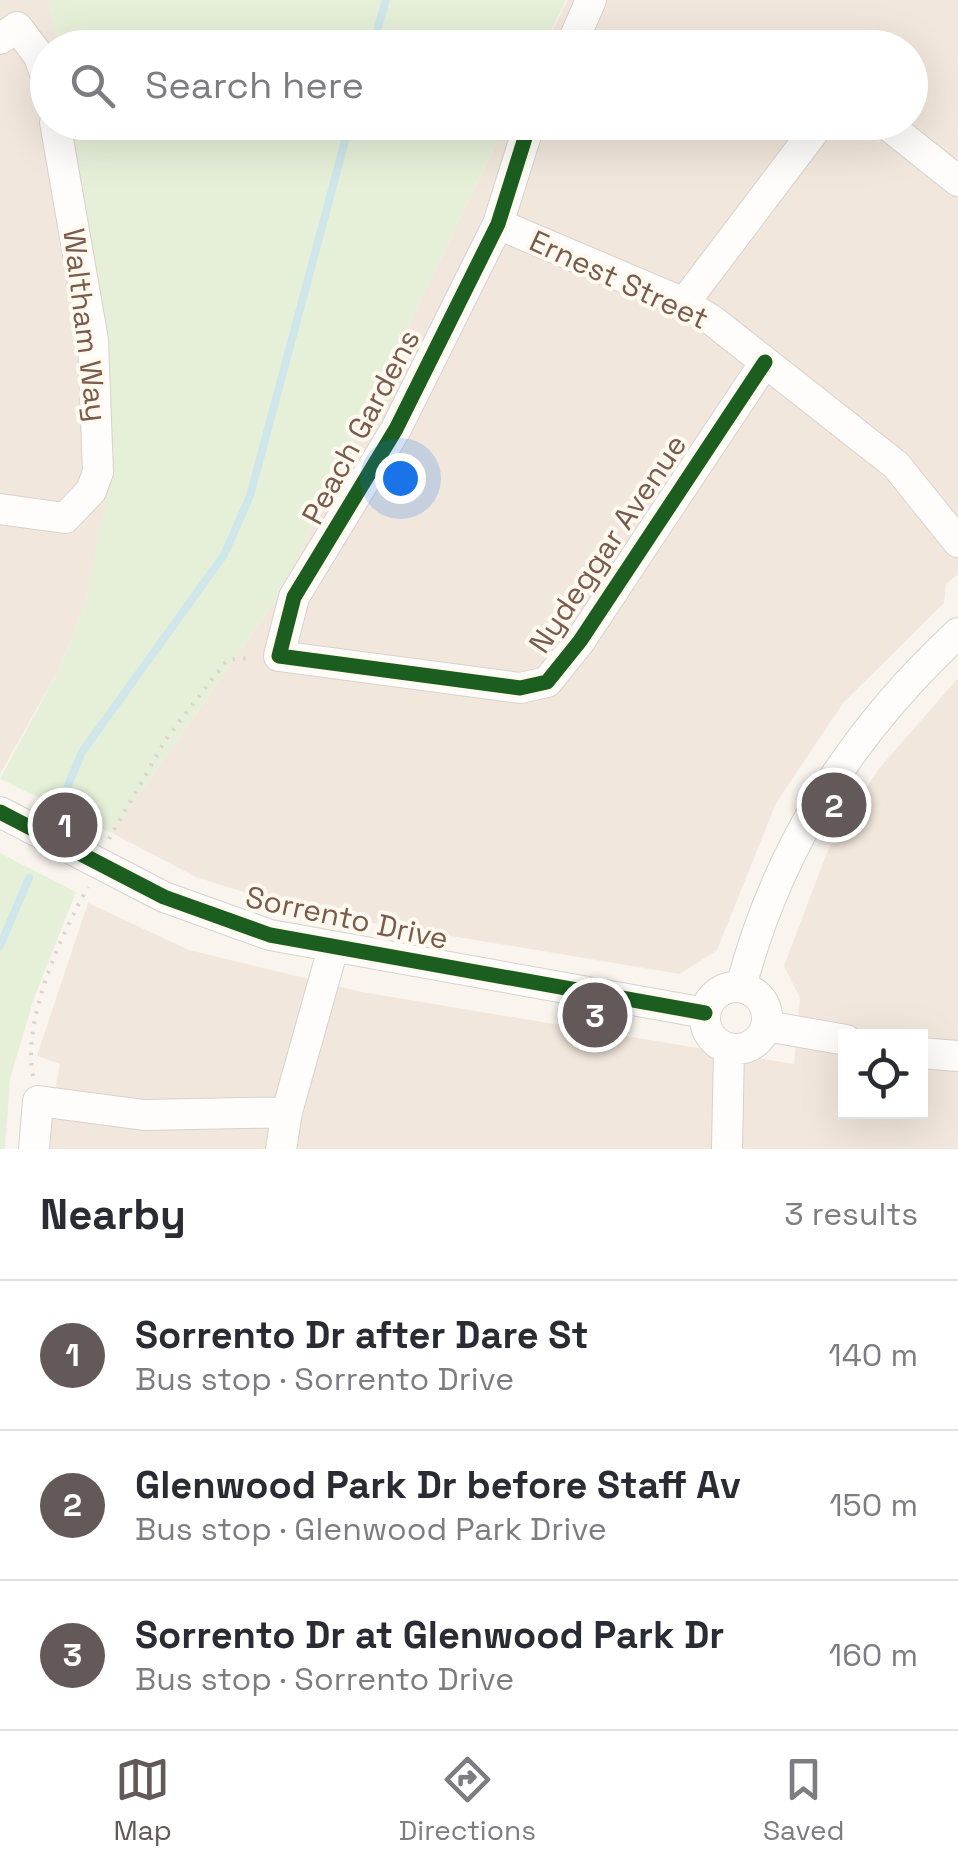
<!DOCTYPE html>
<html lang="en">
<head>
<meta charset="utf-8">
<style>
  body { margin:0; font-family:"Space Grotesk",sans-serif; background:#f2f2f3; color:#2b2b33 }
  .controls { position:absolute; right:30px; bottom:30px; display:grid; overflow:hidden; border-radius:0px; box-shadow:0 10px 40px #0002 }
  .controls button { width:90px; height:90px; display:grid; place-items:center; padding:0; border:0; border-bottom:2px solid #e1e1e2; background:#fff; color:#2b2b33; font:50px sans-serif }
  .you { position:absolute; left:400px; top:478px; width:35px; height:35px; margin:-25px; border:8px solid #fff; border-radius:50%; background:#1a73e8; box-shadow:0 0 0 15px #1a73e833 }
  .badge { display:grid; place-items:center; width:65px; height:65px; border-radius:50%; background:#625958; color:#fff; font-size:32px; font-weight:700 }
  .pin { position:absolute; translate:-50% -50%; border:5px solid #fff; box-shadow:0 2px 10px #0006 }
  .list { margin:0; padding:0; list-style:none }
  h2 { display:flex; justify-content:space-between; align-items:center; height:130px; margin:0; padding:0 40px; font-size:42px }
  h2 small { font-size:32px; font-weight:400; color:#7c7c81 }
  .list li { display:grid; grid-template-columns:65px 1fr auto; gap:30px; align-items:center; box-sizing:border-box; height:150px; padding:0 40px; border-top:2px solid #e1e1e2 }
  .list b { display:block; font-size:38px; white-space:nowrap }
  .list p { margin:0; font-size:32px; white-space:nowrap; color:#7c7c81 }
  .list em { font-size:32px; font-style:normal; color:#7c7c81 }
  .icon { flex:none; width:55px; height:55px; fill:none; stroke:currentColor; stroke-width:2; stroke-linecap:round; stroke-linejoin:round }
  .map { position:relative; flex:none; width:958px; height:1149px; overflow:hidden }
  .search { position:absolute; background:#fff; box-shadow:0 10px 40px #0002; left:30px; right:30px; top:30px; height:110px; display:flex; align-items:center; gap:25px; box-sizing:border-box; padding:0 35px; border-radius:55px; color:#7c7c81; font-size:38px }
  .sheet { height:580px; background:#fff }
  nav { display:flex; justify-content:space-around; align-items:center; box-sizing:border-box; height:140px; border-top:2px solid #e1e1e2; background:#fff; font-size:28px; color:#7c7c81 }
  nav a { display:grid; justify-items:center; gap:5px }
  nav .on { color:#625958 }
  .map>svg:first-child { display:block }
  .residential { fill:#f2e7dc; fill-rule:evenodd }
  .green { fill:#e6f0d9 }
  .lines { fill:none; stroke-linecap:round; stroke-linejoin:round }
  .stream { stroke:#cfe7ea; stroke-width:8 }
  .minor-casing { stroke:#d8d1cc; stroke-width:32 }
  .path { stroke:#dbd3ce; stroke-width:4; stroke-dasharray:2.5 8; stroke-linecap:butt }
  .minor { stroke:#fefdfc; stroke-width:30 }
  .cycleway-casing { stroke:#fff9f0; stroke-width:21 }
  .cycleway { stroke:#1b5e20; stroke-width:15 }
  .labels { text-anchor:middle; stroke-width:8; stroke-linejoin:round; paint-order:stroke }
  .street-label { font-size:30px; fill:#795b4c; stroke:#fff9f0 }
</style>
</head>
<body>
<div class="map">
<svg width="958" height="1149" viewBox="0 0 958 1149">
  <rect width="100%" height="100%" fill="#f9f4ee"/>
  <!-- residential -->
  <path class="residential" d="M0,0H49L57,47L48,48V122L109,382L112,429L107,511L83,610L58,671L0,774Z
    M568,0H958V574L946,584L944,603L843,703L776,803L717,950L680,974L308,912L196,877L112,833L279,595L506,123L910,122V48L544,47Z
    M958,678V1149H44L60,1064L37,1056L88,903L189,950L362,992L794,1064L800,998L784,966L828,850L877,771ZM846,1036H920V1112H846Z"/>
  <!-- green -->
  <path class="green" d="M49,0H566L543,47L57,48Z
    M69,123H506L279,595L112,833L0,779L58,671L83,610L111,475L109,382Z
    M0,853L76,892L34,998L10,1079L5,1149H0Z"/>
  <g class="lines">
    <!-- stream -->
    <path class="stream" d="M372,48L386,0
      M60,804L82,752L224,555L250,496L350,122
      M0,946L29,878"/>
    <defs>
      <path id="minor" d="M0,39L17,27L39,56L48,82
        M570,48L591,0
        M530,122L498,224L396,429L294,597L279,656L520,688L547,682L580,641L765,362
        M884,122L958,181
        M498,224L684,303L713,321L896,465L958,542
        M684,303L821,122
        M0,509L65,518L91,491L98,472L93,340L55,122
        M0,812L164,897L270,935L705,1013
        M705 1018a31 31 0 1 1 62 0a31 31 0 1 1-62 0Z
        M741,987C778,846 852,732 958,633
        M766,1026L846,1040
        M920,1053L958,1056
        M34,1149L38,1101L144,1115L287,1112
        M281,1149L287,1112L333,948
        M727,1149L729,1048"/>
    </defs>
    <!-- minor casing -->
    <use href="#minor" class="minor-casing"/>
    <!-- path -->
    <path class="path" d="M109,839L166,739L227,660L252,658
      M33,1076C22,1019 61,935 88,887"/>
    <!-- minor -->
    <use href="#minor" class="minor"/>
    <defs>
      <path id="cycleway" d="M530,122L498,224L396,429L294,597L279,656L520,688L547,682L580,641L765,362
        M0,812L164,897L270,935L705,1013"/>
    </defs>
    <!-- cycleway casing -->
    <use href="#cycleway" class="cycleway-casing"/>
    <!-- cycleway -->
    <use href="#cycleway" class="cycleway"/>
  </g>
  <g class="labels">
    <!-- street labels -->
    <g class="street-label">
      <text transform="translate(619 280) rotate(25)" y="10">Ernest Street</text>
      <text transform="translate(85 325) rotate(83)" y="10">Waltham Way</text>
      <text transform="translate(361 427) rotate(-62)" y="10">Peach Gardens</text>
      <text transform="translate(608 544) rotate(-56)" y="10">Nydeggar Avenue</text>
      <text transform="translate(347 918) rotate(12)" y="10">Sorrento Drive</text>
    </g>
  </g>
</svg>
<div class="controls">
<button><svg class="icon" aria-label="locate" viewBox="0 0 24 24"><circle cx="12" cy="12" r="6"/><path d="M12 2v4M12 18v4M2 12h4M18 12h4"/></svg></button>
</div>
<div class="you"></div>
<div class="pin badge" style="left:65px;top:825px">1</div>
<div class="pin badge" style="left:834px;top:805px">2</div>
<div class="pin badge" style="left:595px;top:1015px">3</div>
<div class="search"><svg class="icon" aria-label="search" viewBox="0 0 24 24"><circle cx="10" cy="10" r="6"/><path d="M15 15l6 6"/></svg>Search here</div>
</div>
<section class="sheet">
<h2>Nearby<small>3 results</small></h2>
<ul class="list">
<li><span class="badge">1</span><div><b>Sorrento Dr after Dare St</b><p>Bus stop · Sorrento Drive</p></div><em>140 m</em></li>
<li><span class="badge">2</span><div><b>Glenwood Park Dr before Staff Av</b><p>Bus stop · Glenwood Park Drive</p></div><em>150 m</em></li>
<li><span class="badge">3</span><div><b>Sorrento Dr at Glenwood Park Dr</b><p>Bus stop · Sorrento Drive</p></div><em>160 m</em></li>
</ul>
</section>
<nav>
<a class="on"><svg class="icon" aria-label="map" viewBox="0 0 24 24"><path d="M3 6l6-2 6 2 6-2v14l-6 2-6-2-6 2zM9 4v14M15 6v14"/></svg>Map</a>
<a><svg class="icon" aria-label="directions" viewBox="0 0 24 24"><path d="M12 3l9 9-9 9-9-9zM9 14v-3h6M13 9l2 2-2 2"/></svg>Directions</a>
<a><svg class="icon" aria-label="saved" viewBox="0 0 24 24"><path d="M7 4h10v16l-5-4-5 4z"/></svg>Saved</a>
</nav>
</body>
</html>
